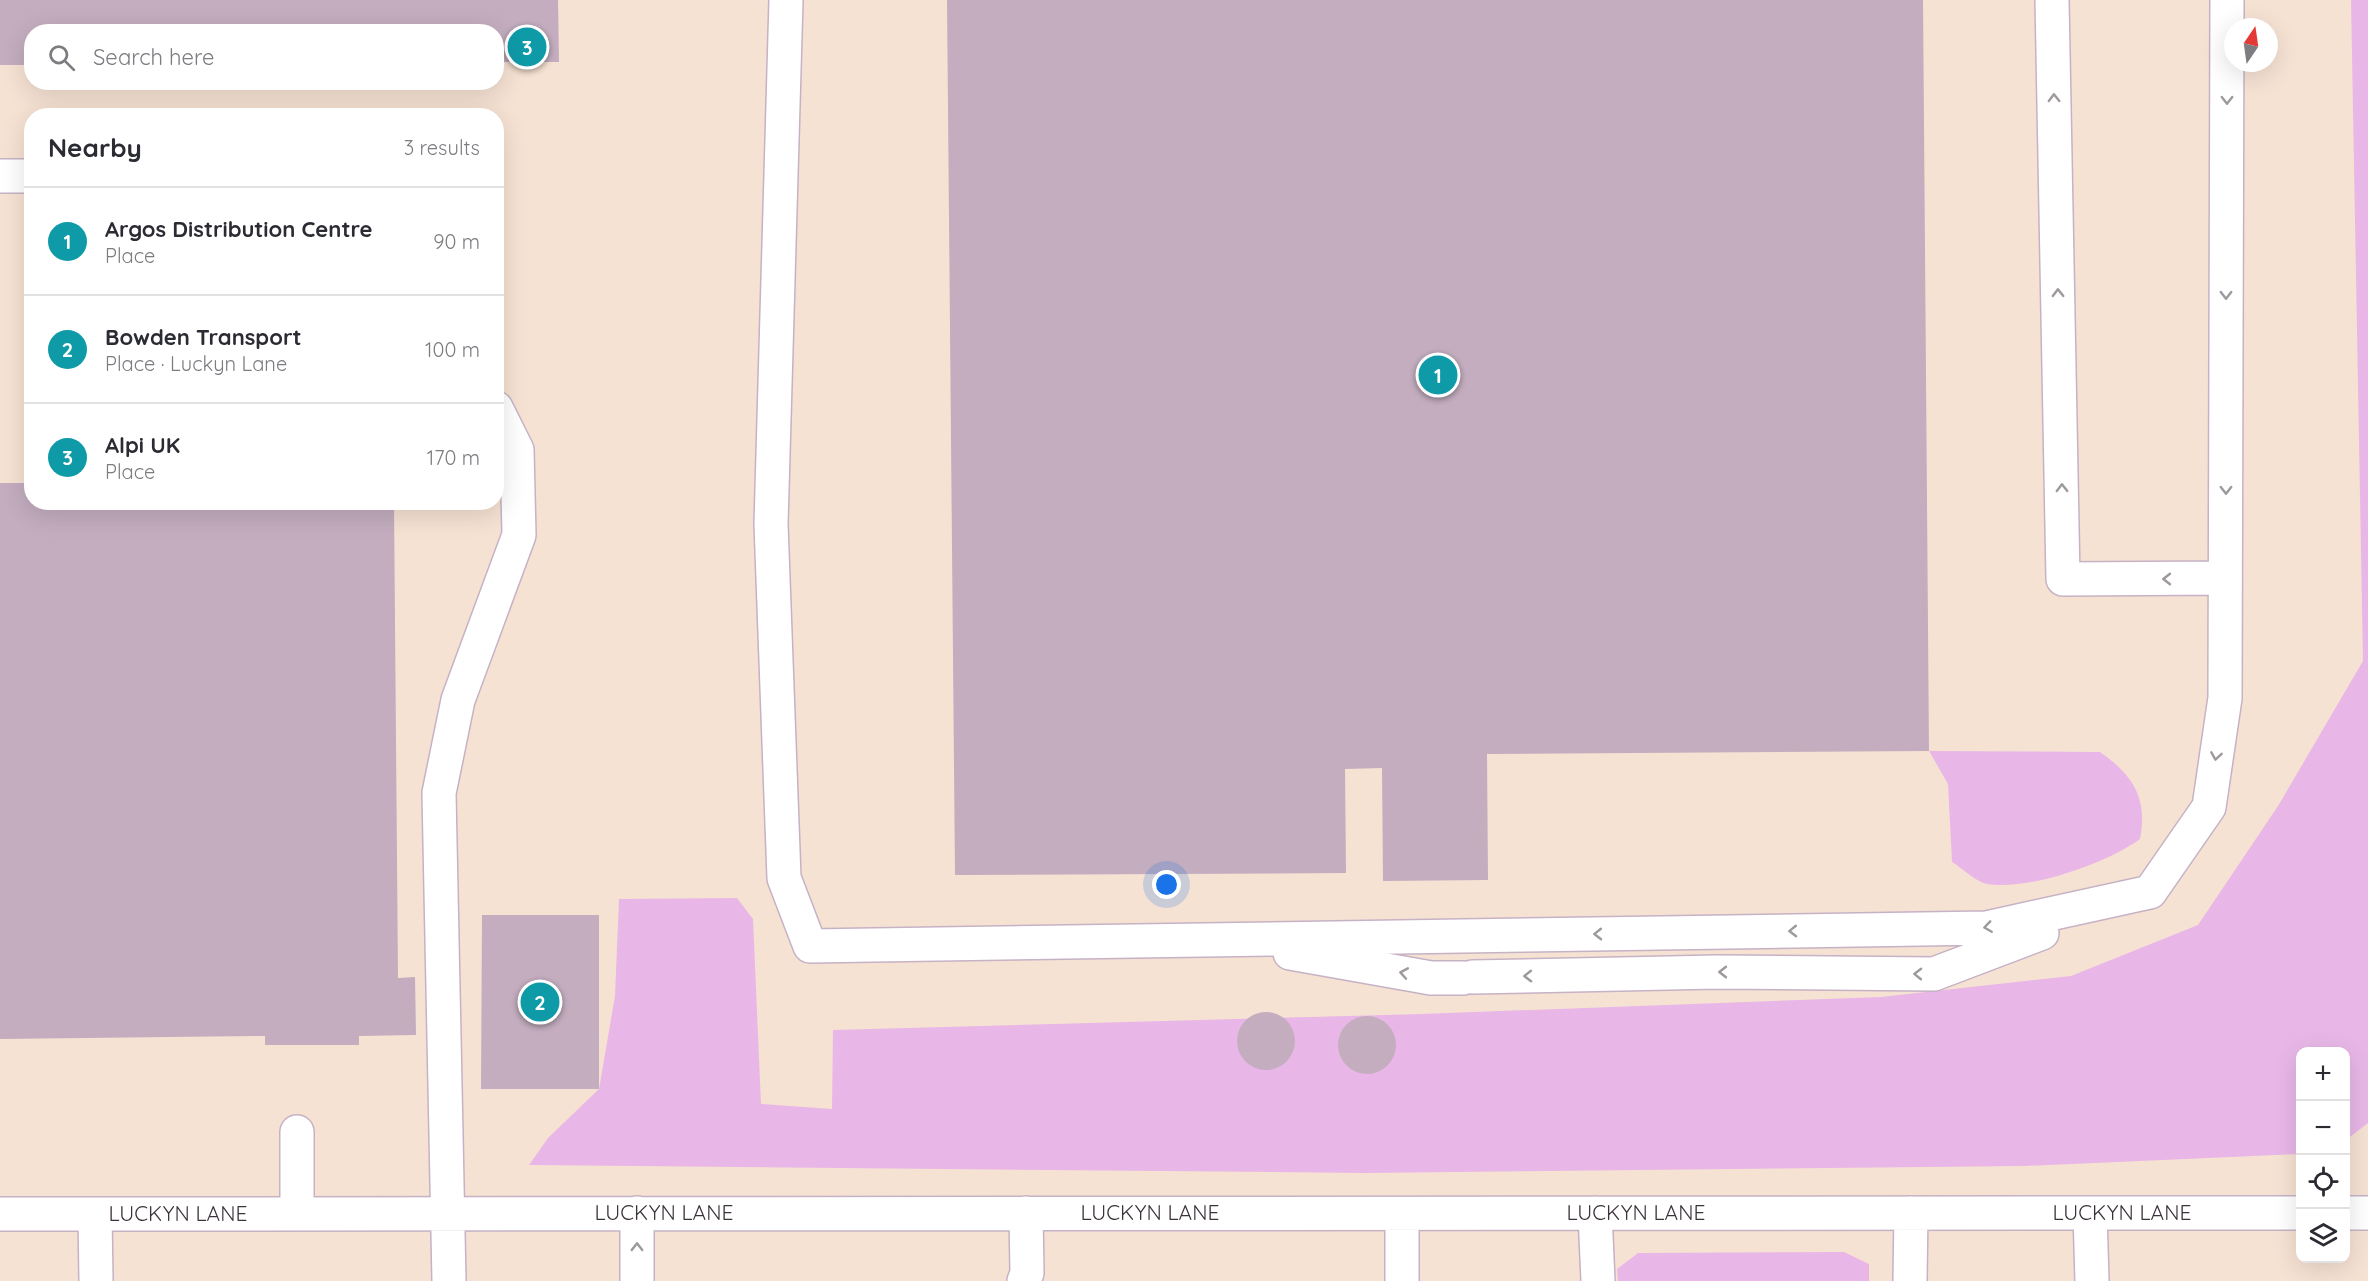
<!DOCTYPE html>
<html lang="en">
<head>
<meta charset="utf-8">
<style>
  body { margin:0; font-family:Quicksand,sans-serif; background:#f2f2f3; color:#2b2b33 }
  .controls { position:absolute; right:18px; bottom:18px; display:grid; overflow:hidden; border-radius:12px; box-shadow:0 6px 24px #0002 }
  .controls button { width:54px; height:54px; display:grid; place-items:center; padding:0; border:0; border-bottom:2px solid #e1e1e2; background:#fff; color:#2b2b33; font:30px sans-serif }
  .compass { position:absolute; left:2224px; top:18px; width:54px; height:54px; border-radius:50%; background:#fff; box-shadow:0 6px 24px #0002; rotate:13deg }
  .you { position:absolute; left:1167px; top:885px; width:21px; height:21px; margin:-15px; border:4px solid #fff; border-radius:50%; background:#1a73e8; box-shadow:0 0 0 9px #1a73e833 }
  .badge { display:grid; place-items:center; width:39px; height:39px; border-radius:50%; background:#b64d2a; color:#fff; font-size:20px; font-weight:700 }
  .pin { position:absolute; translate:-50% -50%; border:3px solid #fff; box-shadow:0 2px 6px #0006 }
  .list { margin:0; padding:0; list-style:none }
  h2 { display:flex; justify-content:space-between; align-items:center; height:78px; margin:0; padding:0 24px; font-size:26px }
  h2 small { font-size:20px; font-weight:400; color:#7c7c81 }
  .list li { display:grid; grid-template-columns:39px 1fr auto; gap:18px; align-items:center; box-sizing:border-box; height:108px; padding:0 24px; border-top:2px solid #e1e1e2 }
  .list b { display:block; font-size:22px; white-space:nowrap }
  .list p { margin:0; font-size:20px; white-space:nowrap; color:#7c7c81 }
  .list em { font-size:20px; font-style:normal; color:#7c7c81 }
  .icon { flex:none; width:33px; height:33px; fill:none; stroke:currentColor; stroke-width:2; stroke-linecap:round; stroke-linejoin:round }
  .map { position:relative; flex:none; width:2368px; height:1281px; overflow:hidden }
  .search { position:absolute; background:#fff; box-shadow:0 6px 24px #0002; left:24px; top:24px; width:480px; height:66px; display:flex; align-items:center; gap:15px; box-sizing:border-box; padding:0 21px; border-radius:24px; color:#7c7c81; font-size:22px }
  .panel { position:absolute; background:#fff; box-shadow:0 6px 24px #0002; left:24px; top:108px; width:480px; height:402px; border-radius:24px }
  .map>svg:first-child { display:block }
  .industrial { fill:#f6e2d3; fill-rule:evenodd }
  .green { fill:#e8b7e7 }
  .building { fill:#c3adbf }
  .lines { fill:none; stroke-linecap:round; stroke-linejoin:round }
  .minor-casing { stroke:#c6b2c5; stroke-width:36 }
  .minor { stroke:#fff; stroke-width:33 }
  .oneway { stroke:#9d999d }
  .labels { text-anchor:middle; stroke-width:4.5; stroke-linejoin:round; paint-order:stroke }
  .street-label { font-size:21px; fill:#3b333b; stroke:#fff }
</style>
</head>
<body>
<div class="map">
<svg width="2368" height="1281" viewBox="0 0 2368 1281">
  <rect width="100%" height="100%" fill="#fee8fc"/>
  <!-- industrial -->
  <path class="industrial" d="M0,0H2368V1281H0ZM2233,27H2269V63H2233ZM32,32H496V82H32ZM32,116H496V502H32ZM2300,1052H2346V1258H2300Z"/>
  <!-- green -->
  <path class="green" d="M2351,0H2368V1123L2346,1140V1052H2300V1154L2025,1166L1364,1173L529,1165L548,1138L599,1089L615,996L619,899L737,898L753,919L761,1104L832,1109L833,1030L1421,1014L1881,997L2071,976L2198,925L2278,806L2363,661Z
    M1929,751L2100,752C2133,775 2148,798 2140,839C2108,863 2028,891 1987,884C1976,882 1962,868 1952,862L1948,784Z
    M1844,1252L1869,1264V1281H1618L1617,1269L1638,1253Z"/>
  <!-- building -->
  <path class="building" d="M0,0H558L559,62H496V32H32V65H0Z
    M947,0H1923L1929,751L1487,754L1488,880L1383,881L1382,768L1345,769L1346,873L955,875Z
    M0,483H32V502H394L398,978L415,977L416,1035L359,1036V1045H265V1036L0,1039Z
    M482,915H599V1089H481Z
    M1237 1041a29 29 0 1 1 58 0a29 29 0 1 1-58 0Z
    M1338 1045a29 29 0 1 1 58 0a29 29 0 1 1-58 0Z"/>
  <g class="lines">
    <defs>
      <path id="minor" d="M786,0L771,524L784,878L810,946L1986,928L2150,892L2209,807L2225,698L2227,0
        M2052,0L2063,579L2225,578
        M0,176H32
        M1290,953L1431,978H1463
        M1472,977L1717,972L1934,974L2042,933
        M637,1213V1281
        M1595,1213L1598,1281
        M2090,1213L2092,1281
        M2346,1213H2368
        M0,1214L2300,1213
        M95,1214L96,1281
        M297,1214V1132
        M1402,1214V1281
        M449,1281L439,793L458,700L519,535L517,450L496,408
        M1024,1281L1027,1273L1026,1213
        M1910,1281L1911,1213"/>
    </defs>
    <!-- minor casing -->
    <use href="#minor" class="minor-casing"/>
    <!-- minor -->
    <use href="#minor" class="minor"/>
  </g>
  <!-- one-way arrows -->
  <defs><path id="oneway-chevron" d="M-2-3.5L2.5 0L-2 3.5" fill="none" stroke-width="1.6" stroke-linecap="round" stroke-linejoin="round" transform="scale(1.5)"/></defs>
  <g class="oneway">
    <use href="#oneway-chevron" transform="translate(2054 98) rotate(-91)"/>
    <use href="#oneway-chevron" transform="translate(2227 100) rotate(90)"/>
    <use href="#oneway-chevron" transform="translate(2058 293) rotate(-91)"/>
    <use href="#oneway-chevron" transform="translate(2226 295) rotate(90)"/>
    <use href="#oneway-chevron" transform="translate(2062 488) rotate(-91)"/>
    <use href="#oneway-chevron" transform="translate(2226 490) rotate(90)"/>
    <use href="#oneway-chevron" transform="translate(2167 579) rotate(180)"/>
    <use href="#oneway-chevron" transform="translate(2216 756) rotate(99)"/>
    <use href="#oneway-chevron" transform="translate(1988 927) rotate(172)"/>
    <use href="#oneway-chevron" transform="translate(1793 931) rotate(179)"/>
    <use href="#oneway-chevron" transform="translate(1598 934) rotate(179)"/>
    <use href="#oneway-chevron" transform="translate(1723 972) rotate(-180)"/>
    <use href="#oneway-chevron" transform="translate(1404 973) rotate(-170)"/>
    <use href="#oneway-chevron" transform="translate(1918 974) rotate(-179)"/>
    <use href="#oneway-chevron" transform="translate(1528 976) rotate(179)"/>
    <use href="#oneway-chevron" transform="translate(637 1247) rotate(-90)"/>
  </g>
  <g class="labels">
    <!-- street labels -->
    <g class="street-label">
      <text x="664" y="1220">LUCKYN LANE</text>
      <text x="1150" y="1220">LUCKYN LANE</text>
      <text x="1636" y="1220">LUCKYN LANE</text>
      <text x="2122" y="1220">LUCKYN LANE</text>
      <text x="178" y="1221">LUCKYN LANE</text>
    </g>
  </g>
</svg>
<div class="controls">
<button>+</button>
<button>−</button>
<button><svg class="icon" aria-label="locate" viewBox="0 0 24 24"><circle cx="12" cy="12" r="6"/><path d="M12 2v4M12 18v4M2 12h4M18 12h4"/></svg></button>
<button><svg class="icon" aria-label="layers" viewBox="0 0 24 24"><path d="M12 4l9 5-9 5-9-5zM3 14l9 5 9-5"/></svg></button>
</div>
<svg class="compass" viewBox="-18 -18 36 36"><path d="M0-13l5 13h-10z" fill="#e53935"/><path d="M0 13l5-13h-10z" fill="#7c7c81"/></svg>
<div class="you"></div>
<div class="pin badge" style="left:1438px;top:375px;background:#0f9aa8">1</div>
<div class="pin badge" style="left:540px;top:1002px;background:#0f9aa8">2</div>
<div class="pin badge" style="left:527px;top:47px;background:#0f9aa8">3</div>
<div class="search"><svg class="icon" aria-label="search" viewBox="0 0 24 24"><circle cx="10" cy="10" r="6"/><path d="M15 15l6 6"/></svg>Search here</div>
<section class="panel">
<h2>Nearby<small>3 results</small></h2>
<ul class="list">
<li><span class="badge" style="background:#0f9aa8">1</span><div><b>Argos Distribution Centre</b><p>Place</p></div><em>90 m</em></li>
<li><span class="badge" style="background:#0f9aa8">2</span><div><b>Bowden Transport</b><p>Place · Luckyn Lane</p></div><em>100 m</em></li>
<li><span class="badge" style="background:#0f9aa8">3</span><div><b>Alpi UK</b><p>Place</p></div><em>170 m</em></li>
</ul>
</section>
</div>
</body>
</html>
